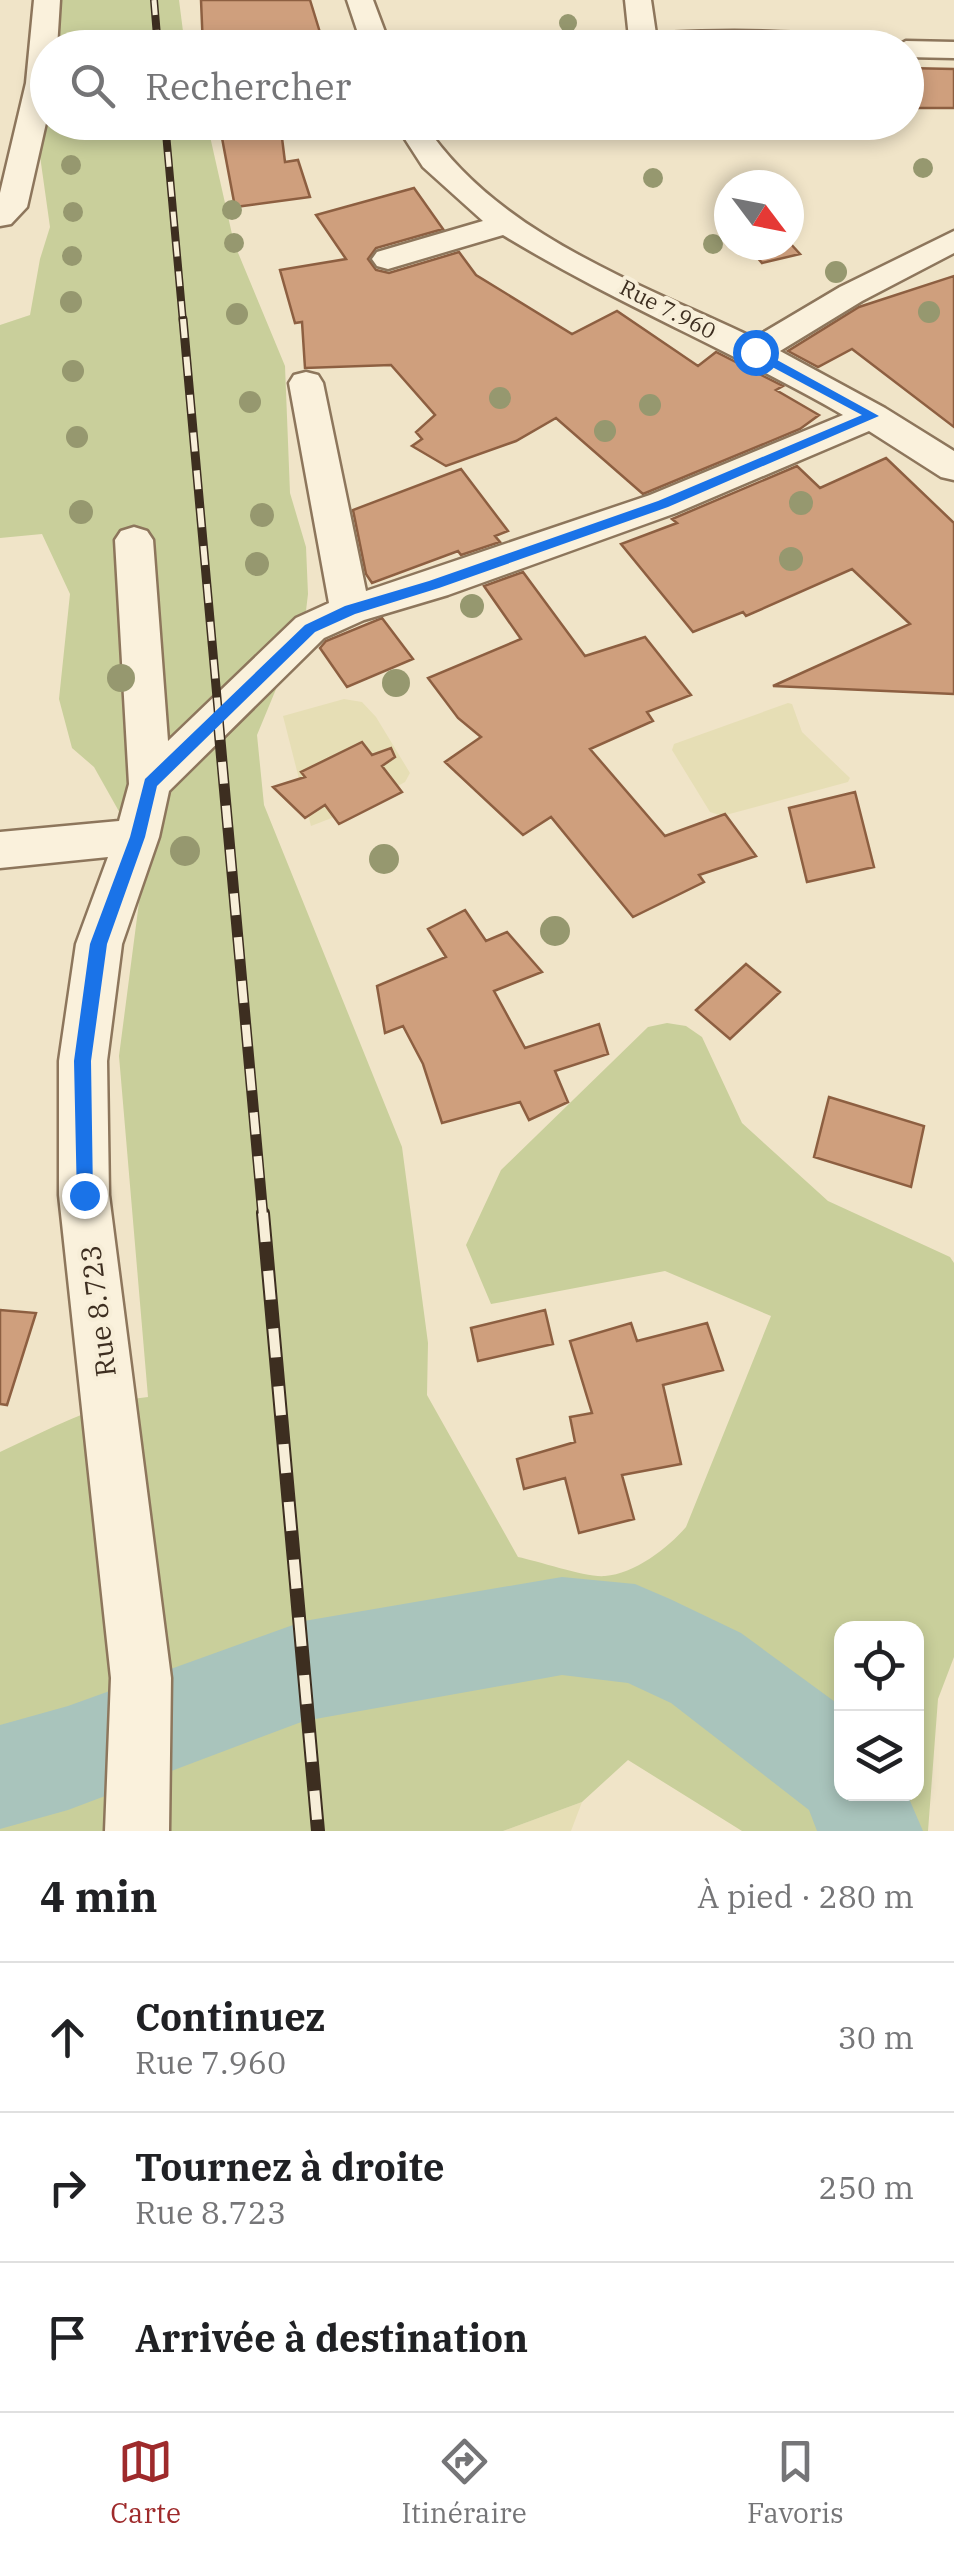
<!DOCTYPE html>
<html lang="fr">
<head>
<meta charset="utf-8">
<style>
  body { margin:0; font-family:"IBM Plex Serif",serif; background:#f6f6f6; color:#202124 }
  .controls { position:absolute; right:30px; bottom:30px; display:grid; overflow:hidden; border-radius:20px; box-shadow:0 5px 15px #0003 }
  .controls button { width:90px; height:90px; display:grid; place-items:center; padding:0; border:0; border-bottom:2px solid #e0e0e0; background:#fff; color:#202124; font:50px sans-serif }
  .compass { position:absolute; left:714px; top:170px; width:90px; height:90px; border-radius:50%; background:#fff; box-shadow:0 5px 15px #0003; rotate:122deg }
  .stop { position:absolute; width:30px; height:30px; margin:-22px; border:8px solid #1a73e8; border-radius:50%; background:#fff }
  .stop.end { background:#1a73e8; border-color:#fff; box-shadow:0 2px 10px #0008 }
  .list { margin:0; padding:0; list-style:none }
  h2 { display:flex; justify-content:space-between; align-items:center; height:130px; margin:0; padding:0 40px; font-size:42px }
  h2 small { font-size:32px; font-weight:400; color:#757577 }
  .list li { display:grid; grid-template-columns:65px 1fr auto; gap:30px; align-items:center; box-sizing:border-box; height:150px; padding:0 40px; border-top:2px solid #e0e0e0 }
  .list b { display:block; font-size:38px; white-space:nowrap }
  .list p { margin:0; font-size:32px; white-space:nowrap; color:#757577 }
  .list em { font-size:32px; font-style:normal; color:#757577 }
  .icon { flex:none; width:55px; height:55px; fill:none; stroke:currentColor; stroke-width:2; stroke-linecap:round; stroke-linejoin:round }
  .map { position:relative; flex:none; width:954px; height:1831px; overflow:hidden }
  .search { position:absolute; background:#fff; box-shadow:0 5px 15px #0003; left:30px; right:30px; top:30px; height:110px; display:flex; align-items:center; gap:25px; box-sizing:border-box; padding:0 35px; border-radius:55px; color:#757577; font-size:38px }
  .sheet { height:580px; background:#fff }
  nav { display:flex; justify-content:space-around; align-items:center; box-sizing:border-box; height:140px; border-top:2px solid #e0e0e0; background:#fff; font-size:28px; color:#757577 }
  nav a { display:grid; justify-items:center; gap:5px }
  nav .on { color:#9e2a2b }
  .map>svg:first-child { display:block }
  .farmland { fill:#e6deb5 }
  .green { fill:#c9cf9b; fill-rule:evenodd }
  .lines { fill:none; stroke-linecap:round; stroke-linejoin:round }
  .river { fill:#a9c4bc; fill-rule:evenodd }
  .building { fill:#cf9f7d; stroke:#8d5f41; stroke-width:2.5 }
  .minor-casing { stroke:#8d765c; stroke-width:5 }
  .minor { fill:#faf1dc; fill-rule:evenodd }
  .rail-far3-casing { stroke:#3d2e20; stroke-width:8 }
  .rail-far2-casing { stroke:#3d2e20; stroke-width:9 }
  .rail-far1-casing { stroke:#3d2e20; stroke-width:11 }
  .rail-casing { stroke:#3d2e20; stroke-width:14 }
  .rail-far3 { stroke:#f7eed8; stroke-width:5; stroke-dasharray:15; stroke-linecap:butt }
  .rail-far2 { stroke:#f7eed8; stroke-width:6; stroke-dasharray:19; stroke-linecap:butt }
  .rail-far1 { stroke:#f7eed8; stroke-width:8; stroke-dasharray:22; stroke-linecap:butt }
  .rail { stroke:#f7eed8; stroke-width:10; stroke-dasharray:29; stroke-linecap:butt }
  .tree { fill:#96986f }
  .route { fill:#1a73e8 }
  .labels { text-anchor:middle; stroke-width:8; stroke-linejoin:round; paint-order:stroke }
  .far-street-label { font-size:22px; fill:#3d2e20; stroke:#f7eed8 }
  .street-label { font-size:28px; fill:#3d2e20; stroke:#f7eed8 }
</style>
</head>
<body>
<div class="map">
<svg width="954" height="1831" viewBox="0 0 954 1831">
  <rect width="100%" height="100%" fill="#f0e4c8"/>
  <!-- farmland -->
  <path class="farmland" d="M344,699L362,702L376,717L410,773L405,782L360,807L311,826L283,716Z
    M788,703L792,704L802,732L850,778L848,782L722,816L710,812L672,750L674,744Z
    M582,1802L571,1831H503Z"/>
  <!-- green -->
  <path class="green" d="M41,0H179L185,47H53Z
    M47,97L48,122L207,123L234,243L285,366L290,493L306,547L308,594L305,619L257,735L264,805L402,1147L428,1343L427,1395L518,1557C538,1561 587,1578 605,1576C634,1574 668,1548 686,1527L771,1316L665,1271L491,1304L466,1245L501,1170L648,1027L667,1023L686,1026L702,1037L742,1123L828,1201L950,1257L954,1263V1657L938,1699L928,1831H742L628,1760L582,1802L503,1831H0V1452C48,1430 96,1403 148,1397L119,1056L141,887L121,815L94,767L72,748L59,699L70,594L42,534L0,538V325L30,315L40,259L50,227L40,156ZM842,1628H916V1794H842Z"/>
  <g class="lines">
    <!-- river -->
    <path class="river" d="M562,1577L635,1584L670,1599L741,1633L842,1707V1794H907L923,1831H817L809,1810L671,1703L628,1683L562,1675L304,1721L68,1810L0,1829V1725L68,1706L304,1621Z"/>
  </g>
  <!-- building -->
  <path class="building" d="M201,0H310L322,39L277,48H203Z
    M906,68L954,69V108H906Z
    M219,122H280L285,162L298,160L310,197L235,207Z
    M414,188L443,229L376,248L368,259L376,270L389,273L459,252L476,275L572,334L617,311L698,366L716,352L783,386L776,390L819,415L800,429L643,494L556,418L516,441L446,466L412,446L422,439L416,432L435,415L391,365L305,368L302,322L295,323L280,270L346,259L316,215Z
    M789,242L800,254L762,263L747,245H789Z
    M954,276V427L852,349L818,367L788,351L859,307Z
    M886,458L954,523V694L773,686L910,624L852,569L746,616L743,612L693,632L621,544L677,523L672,519L797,466L820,488Z
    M461,469L508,531L495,536L500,542L461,555L458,551L372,583L366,574L353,510Z
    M523,572L585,656L645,637L691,695L647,712L653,721L590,749L665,836L725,814L756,856L699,875L704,882L633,917L551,817L523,835L445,762L481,737L458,718L428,678L521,639L484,586Z
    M382,618L413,659L347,687L320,648L326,641Z
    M362,742L372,755L391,748L395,757L382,766L402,792L339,824L325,805L305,818L273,787L305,777L301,772Z
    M855,792L874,867L807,882L789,808Z
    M465,910L486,941L507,932L542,972L494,991L525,1048L599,1024L608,1054L555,1071L568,1102L529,1120L520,1102L442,1123L423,1064L403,1026L385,1033L377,986L446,957L428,929Z
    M746,964L780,992L730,1039L696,1010Z
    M829,1097L924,1126L911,1187L814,1157Z
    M0,1310L36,1313L7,1405L0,1404Z
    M545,1310L553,1344L478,1361L471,1328Z
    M631,1323L637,1341L707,1323L723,1370L663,1385L681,1464L622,1475L634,1519L579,1533L565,1478L524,1489L517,1459L575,1442L570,1417L592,1413L570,1341Z"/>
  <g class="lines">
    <defs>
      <path id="minor" d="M34,0H60L57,48H48V114L27,207L11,224L0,226V193L26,83Z
        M347,0H373L391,48H363Z
        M625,0H651L656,34C689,30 854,27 871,48H606L609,42L629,38Z
        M906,41L954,42V58L906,57V48H893Z
        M394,122H423C497,235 637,282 754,338L840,287L954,231V253L862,301L780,351L885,408L954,451V480L941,477L869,431L676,513L448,595L364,620L324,638L169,791L159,837L122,944L107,1061L109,1195L171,1678L169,1831H105L111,1678L59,1195V1061L76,944L108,857L0,868V832L119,821L129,784L115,540L121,531L134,527L147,531L153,540L168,741L296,618L329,603L289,383L294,375L306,372L318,375L323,383L366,591L650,495L843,415C732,351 613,302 503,235L388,269L377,266L372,259L377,252L483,221L423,167Z"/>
    </defs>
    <!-- minor casing -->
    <use href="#minor" class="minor-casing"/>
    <!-- minor -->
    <use href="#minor" class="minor"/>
    <defs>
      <path id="rail-far3" d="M154,0L158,48
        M165,122L183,322"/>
      <path id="rail-far2" d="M183,319L219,720"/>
      <path id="rail-far1" d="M218,718L263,1216"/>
      <path id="rail" d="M263,1213L318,1831"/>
    </defs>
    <!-- rail-far3 casing -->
    <use href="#rail-far3" class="rail-far3-casing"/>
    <!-- rail-far2 casing -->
    <use href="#rail-far2" class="rail-far2-casing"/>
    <!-- rail-far1 casing -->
    <use href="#rail-far1" class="rail-far1-casing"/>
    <!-- rail casing -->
    <use href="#rail" class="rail-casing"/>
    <!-- rail-far3 -->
    <use href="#rail-far3" class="rail-far3"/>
    <!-- rail-far2 -->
    <use href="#rail-far2" class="rail-far2"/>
    <!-- rail-far1 -->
    <use href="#rail-far1" class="rail-far1"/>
    <!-- rail -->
    <use href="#rail" class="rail"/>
  </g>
  <!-- trees -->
  <g class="tree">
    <circle cx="568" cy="23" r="9"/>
    <circle cx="71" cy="165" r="10"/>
    <circle cx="923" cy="168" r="10"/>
    <circle cx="653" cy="178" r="10"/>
    <circle cx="232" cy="210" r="10"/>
    <circle cx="73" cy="212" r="10"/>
    <circle cx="234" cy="243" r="10"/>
    <circle cx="713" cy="244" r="10"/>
    <circle cx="72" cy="256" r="10"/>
    <circle cx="836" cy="272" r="11"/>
    <circle cx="71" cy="302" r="11"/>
    <circle cx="929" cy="312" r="11"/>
    <circle cx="237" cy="314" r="11"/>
    <circle cx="73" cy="371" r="11"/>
    <circle cx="500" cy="398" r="11"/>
    <circle cx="250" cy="402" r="11"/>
    <circle cx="650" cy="405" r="11"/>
    <circle cx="605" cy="431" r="11"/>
    <circle cx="77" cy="437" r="11"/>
    <circle cx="801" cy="503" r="12"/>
    <circle cx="81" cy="512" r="12"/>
    <circle cx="262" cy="515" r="12"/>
    <circle cx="791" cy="559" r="12"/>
    <circle cx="257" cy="564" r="12"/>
    <circle cx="472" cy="606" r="12"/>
    <circle cx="121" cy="678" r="14"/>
    <circle cx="396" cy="683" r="14"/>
    <circle cx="185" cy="851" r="15"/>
    <circle cx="384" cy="859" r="15"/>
    <circle cx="555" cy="931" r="15"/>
  </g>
  <!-- route -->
  <path class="route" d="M750,350H759L879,416L668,507L439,588L355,614L315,632L157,786L145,837L107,944L91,1061L93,1195L90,1201H77L74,1061L90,944L130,837L145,779L305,625L345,606L429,581L658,501L862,415L750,355Z"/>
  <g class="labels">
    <!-- far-street labels -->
    <g class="far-street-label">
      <text transform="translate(668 309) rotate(27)" y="8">Rue 7.960</text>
    </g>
    <!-- street labels -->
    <g class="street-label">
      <text transform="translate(98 1311) rotate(-97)" y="10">Rue 8.723</text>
    </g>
  </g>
</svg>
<div class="controls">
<button><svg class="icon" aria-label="locate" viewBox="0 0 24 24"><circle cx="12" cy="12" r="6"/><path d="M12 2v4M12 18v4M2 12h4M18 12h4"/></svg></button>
<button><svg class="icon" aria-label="layers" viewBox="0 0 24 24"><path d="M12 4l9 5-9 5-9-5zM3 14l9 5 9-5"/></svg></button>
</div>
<svg class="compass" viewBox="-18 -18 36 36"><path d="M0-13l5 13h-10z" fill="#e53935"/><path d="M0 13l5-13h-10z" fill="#757577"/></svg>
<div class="stop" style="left:755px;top:352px"></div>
<div class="stop end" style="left:84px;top:1195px"></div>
<div class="search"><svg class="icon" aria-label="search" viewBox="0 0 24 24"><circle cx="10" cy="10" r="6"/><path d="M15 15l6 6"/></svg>Rechercher</div>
</div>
<section class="sheet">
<h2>4 min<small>À pied · 280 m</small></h2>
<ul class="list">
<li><svg class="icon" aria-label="ahead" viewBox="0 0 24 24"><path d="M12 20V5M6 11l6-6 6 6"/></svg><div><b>Continuez</b><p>Rue 7.960</p></div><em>30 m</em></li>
<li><svg class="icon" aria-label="right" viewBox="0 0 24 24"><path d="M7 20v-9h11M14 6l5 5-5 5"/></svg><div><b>Tournez à droite</b><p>Rue 8.723</p></div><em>250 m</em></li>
<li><svg class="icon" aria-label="arrive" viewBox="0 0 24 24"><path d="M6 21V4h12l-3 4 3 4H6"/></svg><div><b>Arrivée à destination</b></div></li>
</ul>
</section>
<nav>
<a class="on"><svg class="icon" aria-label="map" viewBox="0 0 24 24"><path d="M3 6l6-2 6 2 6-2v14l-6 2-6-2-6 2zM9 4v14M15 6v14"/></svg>Carte</a>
<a><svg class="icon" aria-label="directions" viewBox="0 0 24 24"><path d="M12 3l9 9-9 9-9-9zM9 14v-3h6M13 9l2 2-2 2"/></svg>Itinéraire</a>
<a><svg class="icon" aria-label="saved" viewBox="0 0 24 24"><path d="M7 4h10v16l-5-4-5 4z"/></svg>Favoris</a>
</nav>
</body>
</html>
